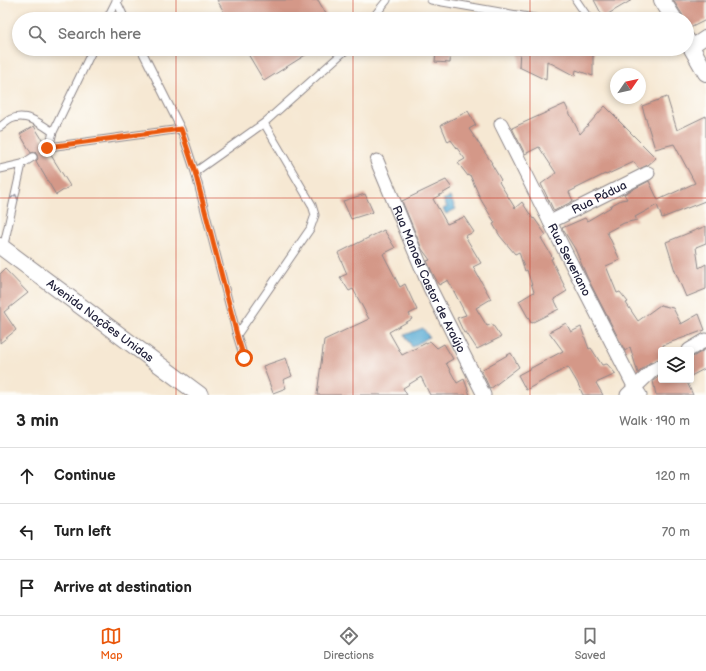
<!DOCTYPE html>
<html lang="en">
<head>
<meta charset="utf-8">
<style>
  body { margin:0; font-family:"Balsamiq Sans",sans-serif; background:#f2f2f2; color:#222 }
  .controls { position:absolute; right:12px; bottom:12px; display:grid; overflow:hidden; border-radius:4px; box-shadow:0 2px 6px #0003 }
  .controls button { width:36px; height:36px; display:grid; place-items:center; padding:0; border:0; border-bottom:1px solid #e0e0e0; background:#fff; color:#222; font:20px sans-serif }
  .compass { position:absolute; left:610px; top:68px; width:36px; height:36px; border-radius:50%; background:#fff; box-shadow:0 2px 6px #0003; rotate:56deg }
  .stop { position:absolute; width:12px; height:12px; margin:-9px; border:3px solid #ea580c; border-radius:50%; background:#fff }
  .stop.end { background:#ea580c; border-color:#fff; box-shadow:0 1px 4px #0008 }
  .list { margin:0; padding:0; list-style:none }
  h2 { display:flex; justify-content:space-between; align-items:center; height:52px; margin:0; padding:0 16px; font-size:17px }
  h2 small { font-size:13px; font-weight:400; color:#767676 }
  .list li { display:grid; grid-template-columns:26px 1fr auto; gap:12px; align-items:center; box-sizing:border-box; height:56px; padding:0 16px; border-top:1px solid #e0e0e0 }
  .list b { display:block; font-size:15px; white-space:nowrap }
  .list em { font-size:13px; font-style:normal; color:#767676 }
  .icon { flex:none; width:22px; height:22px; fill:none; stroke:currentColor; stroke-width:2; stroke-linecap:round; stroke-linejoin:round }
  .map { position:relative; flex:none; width:706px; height:395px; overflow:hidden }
  .search { position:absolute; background:#fff; box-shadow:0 2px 6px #0003; left:12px; right:12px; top:12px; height:44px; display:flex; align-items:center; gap:10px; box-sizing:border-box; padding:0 14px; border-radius:22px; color:#767676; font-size:15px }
  .sheet { height:220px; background:#fff }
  nav { display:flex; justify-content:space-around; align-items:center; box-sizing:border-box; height:56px; border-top:1px solid #e0e0e0; background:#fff; font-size:11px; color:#767676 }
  nav a { display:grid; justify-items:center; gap:2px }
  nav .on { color:#ea580c }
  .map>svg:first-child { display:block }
  .water { fill:#59abd4; stroke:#3e6688 }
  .building { fill:#d49888 }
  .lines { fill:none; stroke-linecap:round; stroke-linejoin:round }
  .service-casing { stroke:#8c8587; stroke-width:9 }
  .minor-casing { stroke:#8c8587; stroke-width:15 }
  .tertiary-casing { stroke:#8c8587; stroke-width:18 }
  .service { stroke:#fff; stroke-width:7 }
  .minor { stroke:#fff; stroke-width:13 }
  .tertiary { stroke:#fff; stroke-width:16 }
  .oneway { stroke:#9c9ca7 }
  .route { stroke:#ea580c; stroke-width:5 }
  .grid { fill:none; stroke:#c8321e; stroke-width:1; stroke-opacity:0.55 }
  .labels { text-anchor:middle; stroke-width:3; stroke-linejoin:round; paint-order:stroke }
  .street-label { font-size:12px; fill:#22223b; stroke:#fdfcf7 }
</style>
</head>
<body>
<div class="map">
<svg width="706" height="395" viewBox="0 0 706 395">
  <rect width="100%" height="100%" fill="#fdfcf7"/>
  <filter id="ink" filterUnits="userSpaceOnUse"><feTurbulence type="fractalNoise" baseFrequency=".025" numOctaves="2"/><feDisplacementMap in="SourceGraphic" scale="8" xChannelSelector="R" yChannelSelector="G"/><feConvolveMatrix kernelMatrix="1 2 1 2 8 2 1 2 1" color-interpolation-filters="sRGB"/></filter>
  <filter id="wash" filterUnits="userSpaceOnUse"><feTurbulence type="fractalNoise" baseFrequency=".012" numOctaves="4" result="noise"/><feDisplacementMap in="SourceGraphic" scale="16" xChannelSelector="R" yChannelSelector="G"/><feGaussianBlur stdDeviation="0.9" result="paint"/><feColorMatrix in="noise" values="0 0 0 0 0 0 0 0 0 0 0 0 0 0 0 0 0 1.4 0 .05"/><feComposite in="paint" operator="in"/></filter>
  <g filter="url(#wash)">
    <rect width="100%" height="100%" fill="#f6e8d3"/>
    <!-- water -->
    <path class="water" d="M450,197L456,209L446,214L443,209L447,207L443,200Z
      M423,328L429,337L412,347L405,335Z"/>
    <g id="blocks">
      <!-- building -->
      <path class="building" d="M217,0H318L329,19H228Z
        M594,0H632L603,17Z
        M673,0H706V20L690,28L687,24V19H684L682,14Z
        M245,49H315L264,81Z
        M436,49H451L450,63L435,62Z
        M520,49H593V76L576,70L575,76L547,61L546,80L519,67Z
        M667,97L677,130L706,116V203L705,201L662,218L657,205L635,217L637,220L624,223L607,232L620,260L606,266L617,293L620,292L628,302L626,303L638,321L660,305L673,308L681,324L699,314L705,330L663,345L664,350H661V358L649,363L638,373L630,347L625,351L587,277L575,249L562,228L585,218L587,221L611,207L610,206L621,200L627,199L624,194L649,181L658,200L695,183L674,144L655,149L642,106Z
        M565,104L580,134L605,106L619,120H618L656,158L648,165L639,169L634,162L606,175L605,174L569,192L573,201L554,211L541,184L556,173L539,147L525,154L512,128Z
        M468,111L476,125L469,129L492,163H491L501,180L499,182L515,208L522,202L533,219L534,218L546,235L541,238L553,258L551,259L567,291L554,299L559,309L531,323L519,301L534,292L527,270L525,271L519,252L515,254L500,236L493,224L495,223L481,200L470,175L468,176L458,163L465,159L451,140L448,142L441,125Z
        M34,126L45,144L44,148L45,150L49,152L70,186L56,195L36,161L38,159L37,155L35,152L31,153L20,134Z
        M446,180L452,188L433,199L447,224L464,217L474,232L465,236L481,263L473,267L491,299L476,308L487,326L492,324L501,337L477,349L466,332L464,333L457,318L466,315L448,280L439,285L432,272L427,261L430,260L422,249L402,201Z
        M365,194L373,212L351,219L343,201Z
        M706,226V243L696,247L699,268L706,264V289L686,297L675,271L666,242Z
        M384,230L395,248L383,254L400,287L405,284L417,310L409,314L412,319L389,332L402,355L430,341L437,348L444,344L453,359L446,363L457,383L464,379L470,395H430L421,377L403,388L407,395H317L324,340L369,319L353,289L349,291L340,277L347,274L338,253Z
        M5,269L28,293L4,312L16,330L0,343V274Z
        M566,323L571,332L581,327L589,349L591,348L602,365L607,364L616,374L596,383L603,395H583L577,382L568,367L526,390L518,375L563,351L549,332Z
        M706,349V368L691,376V358Z
        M511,353L519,367L490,389L481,370Z
        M286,358L292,376L283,380L286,388L273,393L263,366Z
        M661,375V380H686L693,395H656L653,381Z"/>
    </g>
  </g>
  <g filter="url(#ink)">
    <use href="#blocks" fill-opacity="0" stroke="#8c8587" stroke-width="1"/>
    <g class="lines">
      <defs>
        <path id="service" d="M116,0L125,19
          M431,0L540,19
          M576,0L589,19
          M107,19L116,1L118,0
          M372,19L387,0
          M93,49L53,132L49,147L181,129
          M141,49L181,129L195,172L237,335L244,358
          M0,127C4,124 7,121 11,119C26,112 41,124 53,132
          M0,169L22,164L33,157
          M195,172L264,123L347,49
          M3,249L22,164
          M237,335L310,229L315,215L312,205L264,123"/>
        <g id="minor">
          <path d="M691,47L706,37"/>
          <path id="s1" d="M501,124L550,222L635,388L640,395"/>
          <path id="s2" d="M377,161L430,288L484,395"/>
          <path id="s3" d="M550,222L648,173"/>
          <path d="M689,350L706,340"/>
          <path d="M627,395L653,370L661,366"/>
        </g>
        <g id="tertiary">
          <path d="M662,0L674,19"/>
          <path d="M687,40L706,73"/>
          <path id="s4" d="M0,246L200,395"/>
        </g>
      </defs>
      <!-- service casing -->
      <use href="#service" class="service-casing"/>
      <!-- minor casing -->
      <use href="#minor" class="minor-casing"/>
      <!-- tertiary casing -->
      <use href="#tertiary" class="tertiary-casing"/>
      <!-- service -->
      <use href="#service" class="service"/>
      <!-- minor -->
      <use href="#minor" class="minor"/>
      <!-- tertiary -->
      <use href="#tertiary" class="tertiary"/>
    </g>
    <!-- one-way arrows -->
    <defs><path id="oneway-chevron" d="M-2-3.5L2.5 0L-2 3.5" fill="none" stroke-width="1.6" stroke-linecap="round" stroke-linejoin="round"/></defs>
    <use class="oneway" href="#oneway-chevron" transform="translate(15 197) rotate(-77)"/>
  </g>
  <g class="lines" filter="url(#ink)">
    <!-- route -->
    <path class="route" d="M47,148L48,147L181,129L195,172L237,335L244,358"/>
  </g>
  <!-- grid -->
  <path class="grid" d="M176,0V19M353,0V19M530,0V19M176,49V395M353,49V395M530,49V395M0,198H706"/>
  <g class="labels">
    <!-- street labels -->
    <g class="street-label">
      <text dy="4" stroke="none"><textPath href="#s3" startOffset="55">Rua Pádua</textPath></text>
      <text dy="4" stroke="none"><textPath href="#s1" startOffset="152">Rua Severiano</textPath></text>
      <text dy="4" stroke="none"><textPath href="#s2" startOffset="129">Rua Manoel Castor de Araújo</textPath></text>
      <text dy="4" stroke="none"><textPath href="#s4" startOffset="125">Avenida Nações Unidas</textPath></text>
    </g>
  </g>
</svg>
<div class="controls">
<button><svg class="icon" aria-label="layers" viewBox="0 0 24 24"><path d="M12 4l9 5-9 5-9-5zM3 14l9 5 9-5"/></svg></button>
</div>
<svg class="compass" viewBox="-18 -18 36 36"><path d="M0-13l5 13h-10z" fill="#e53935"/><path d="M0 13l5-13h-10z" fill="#767676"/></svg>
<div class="stop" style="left:244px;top:358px"></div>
<div class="stop end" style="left:47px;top:148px"></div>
<div class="search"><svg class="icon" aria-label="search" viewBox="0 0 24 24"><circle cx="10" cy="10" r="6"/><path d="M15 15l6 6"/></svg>Search here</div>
</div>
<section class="sheet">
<h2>3 min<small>Walk · 190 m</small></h2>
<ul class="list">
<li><svg class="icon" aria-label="ahead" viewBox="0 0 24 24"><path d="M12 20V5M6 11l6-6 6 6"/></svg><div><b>Continue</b></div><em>120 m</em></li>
<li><svg class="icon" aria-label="left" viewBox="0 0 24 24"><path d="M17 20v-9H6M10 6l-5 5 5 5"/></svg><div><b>Turn left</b></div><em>70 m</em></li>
<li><svg class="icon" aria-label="arrive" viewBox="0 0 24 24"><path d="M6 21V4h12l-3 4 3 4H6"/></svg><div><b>Arrive at destination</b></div></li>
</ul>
</section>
<nav>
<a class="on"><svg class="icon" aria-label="map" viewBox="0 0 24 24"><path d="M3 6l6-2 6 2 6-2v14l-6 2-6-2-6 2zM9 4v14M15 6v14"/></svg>Map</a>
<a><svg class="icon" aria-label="directions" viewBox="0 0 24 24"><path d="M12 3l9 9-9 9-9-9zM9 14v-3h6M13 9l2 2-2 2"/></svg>Directions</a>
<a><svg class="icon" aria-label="saved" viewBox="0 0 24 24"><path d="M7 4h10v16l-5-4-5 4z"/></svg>Saved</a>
</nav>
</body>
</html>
